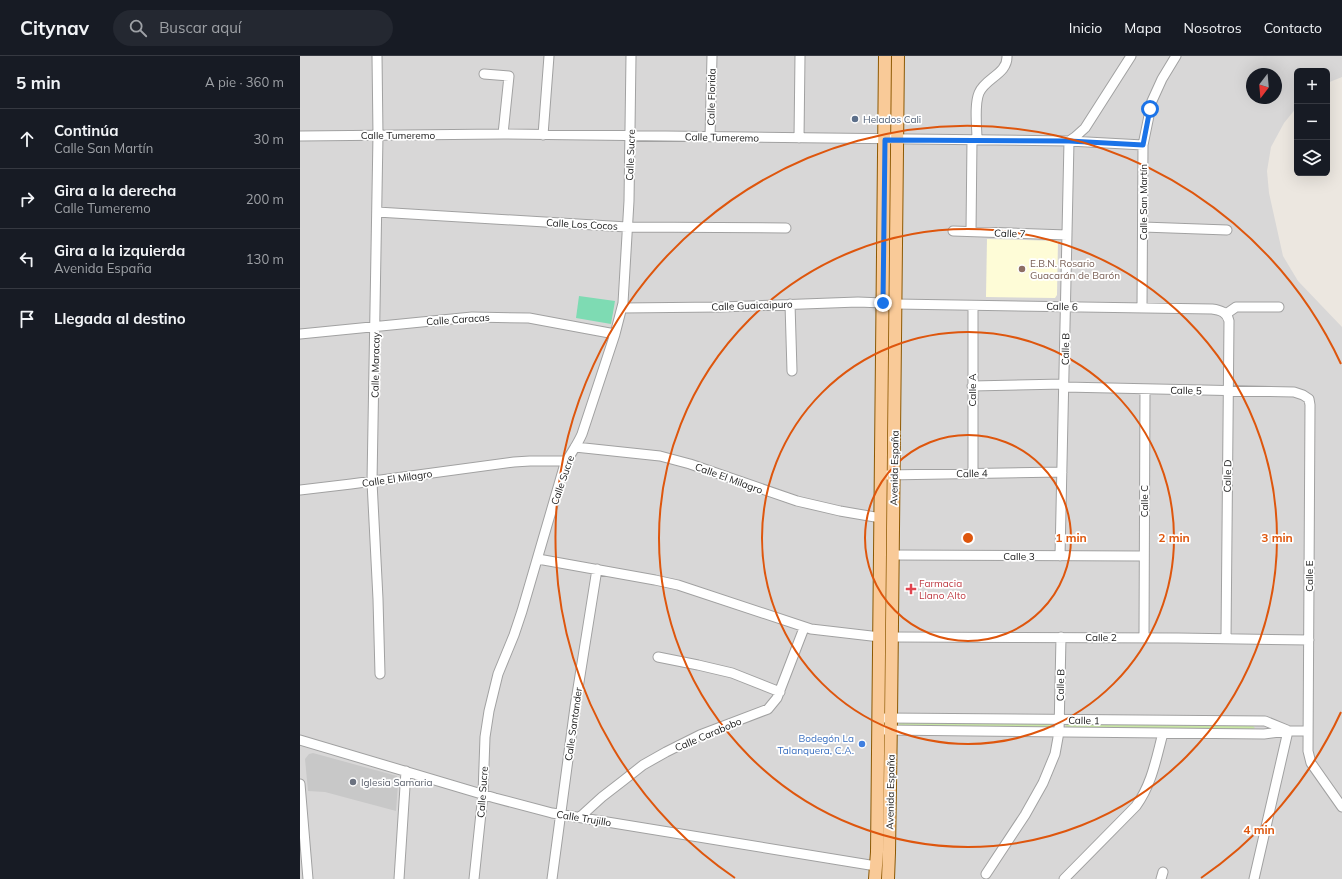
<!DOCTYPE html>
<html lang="es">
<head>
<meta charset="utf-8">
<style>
  body { margin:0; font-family:Mulish,sans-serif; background:#242831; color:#f1f3f6 }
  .controls { position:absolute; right:12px; top:12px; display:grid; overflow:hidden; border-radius:6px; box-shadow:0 4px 16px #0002 }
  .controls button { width:36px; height:36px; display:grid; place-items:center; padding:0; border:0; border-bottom:1px solid #363941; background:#171b24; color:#f1f3f6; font:20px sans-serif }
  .compass { position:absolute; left:946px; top:12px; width:36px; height:36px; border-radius:50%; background:#171b24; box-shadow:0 4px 16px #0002; rotate:196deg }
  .stop { position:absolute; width:12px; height:12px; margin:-9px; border:3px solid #1a73e8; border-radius:50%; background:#fff }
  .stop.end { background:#1a73e8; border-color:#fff; box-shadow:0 1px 4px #0008 }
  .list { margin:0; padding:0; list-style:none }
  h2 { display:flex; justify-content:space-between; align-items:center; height:52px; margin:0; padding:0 16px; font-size:17px }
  h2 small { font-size:13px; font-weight:400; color:#9ea1a6 }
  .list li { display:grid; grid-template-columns:26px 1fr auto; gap:12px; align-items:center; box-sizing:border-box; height:60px; padding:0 16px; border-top:1px solid #363941 }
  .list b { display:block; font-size:15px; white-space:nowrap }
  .list p { margin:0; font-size:13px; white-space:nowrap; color:#9ea1a6 }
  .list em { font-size:13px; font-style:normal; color:#9ea1a6 }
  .icon { flex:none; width:22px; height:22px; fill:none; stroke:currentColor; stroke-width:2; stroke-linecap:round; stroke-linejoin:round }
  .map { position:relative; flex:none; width:1042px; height:823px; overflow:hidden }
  header { display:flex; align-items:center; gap:24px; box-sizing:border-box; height:56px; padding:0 20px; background:#171b24; border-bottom:1px solid #363941 }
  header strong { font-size:19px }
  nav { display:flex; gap:22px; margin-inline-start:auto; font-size:14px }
  .search { width:280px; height:36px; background:#242831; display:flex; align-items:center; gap:10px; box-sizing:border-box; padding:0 14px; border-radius:22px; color:#9ea1a6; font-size:15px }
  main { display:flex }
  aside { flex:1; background:#171b24 }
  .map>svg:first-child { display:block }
  .residential { fill:#d8d7d7; fill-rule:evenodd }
  .education { fill:#fefcd7 }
  .religious { fill:#c8c8c8 }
  .grass { fill:#c8e6a5 }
  .pitch { fill:#7edbb3 }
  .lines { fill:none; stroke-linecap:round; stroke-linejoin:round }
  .minor-casing { stroke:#a1a1a1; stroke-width:11 }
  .major-casing { stroke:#8d5903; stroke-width:14 }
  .minor { stroke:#fff; stroke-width:9 }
  .major { stroke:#f9ca98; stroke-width:12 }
  .route { stroke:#1a73e8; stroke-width:5 }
  .ring { fill:none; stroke:#de560d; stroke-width:2 }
  .service-dot { fill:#5c6f8a; stroke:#fff; stroke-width:1.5 }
  .education-dot { fill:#8d6e63; stroke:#fff; stroke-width:1.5 }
  .health-dot { fill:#e0444e; stroke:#fff; stroke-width:1.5 }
  .shop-dot { fill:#3f7fe0; stroke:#fff; stroke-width:1.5 }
  .worship-dot { fill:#6b7280; stroke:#fff; stroke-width:1.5 }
  .labels { text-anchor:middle; stroke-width:3.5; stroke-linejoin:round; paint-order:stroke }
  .street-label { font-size:10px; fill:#1a1a1a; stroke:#fff }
  .service-label { font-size:10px; fill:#4e5e75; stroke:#fff; text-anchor:start }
  .education-label { font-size:10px; fill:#785e54; stroke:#fff; text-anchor:start }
  .health-label { font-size:10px; fill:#be3a42; stroke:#fff; text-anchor:start }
  .shop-label { font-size:10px; fill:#366cbe; stroke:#fff; text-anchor:end }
  .worship-label { font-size:10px; fill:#5b616d; stroke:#fff; text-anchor:start }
  .centre { fill:#de560d; stroke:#fff; stroke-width:2 }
  .ring-label { font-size:12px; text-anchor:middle; font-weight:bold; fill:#de560d; stroke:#fff; stroke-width:3.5; stroke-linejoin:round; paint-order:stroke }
</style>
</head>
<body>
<header>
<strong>Citynav</strong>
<div class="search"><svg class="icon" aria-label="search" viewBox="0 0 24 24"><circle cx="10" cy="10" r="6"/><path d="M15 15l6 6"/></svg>Buscar aquí</div>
<nav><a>Inicio</a><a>Mapa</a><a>Nosotros</a><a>Contacto</a></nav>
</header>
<main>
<aside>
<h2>5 min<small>A pie · 360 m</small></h2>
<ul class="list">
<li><svg class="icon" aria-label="ahead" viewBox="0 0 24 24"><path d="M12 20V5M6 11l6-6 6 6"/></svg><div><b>Continúa</b><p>Calle San Martín</p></div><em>30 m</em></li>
<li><svg class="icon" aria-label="right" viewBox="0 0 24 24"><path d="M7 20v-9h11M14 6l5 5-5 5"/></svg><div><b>Gira a la derecha</b><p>Calle Tumeremo</p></div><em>200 m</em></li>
<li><svg class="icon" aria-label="left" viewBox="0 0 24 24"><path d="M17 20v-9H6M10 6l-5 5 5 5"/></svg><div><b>Gira a la izquierda</b><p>Avenida España</p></div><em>130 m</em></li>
<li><svg class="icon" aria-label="arrive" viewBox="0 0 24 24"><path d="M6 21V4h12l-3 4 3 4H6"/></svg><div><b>Llegada al destino</b></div></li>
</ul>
</aside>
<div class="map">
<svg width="1042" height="823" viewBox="0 0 1042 823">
  <rect width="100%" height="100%" fill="#ece7e0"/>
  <!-- residential -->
  <path class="residential" d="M0,0H1042V21L1027,27V15H997V51L984,67L971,91L967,115L969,137L983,200L998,225L1042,271V823H0ZM952,18H976V42H952Z"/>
  <!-- education -->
  <path class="education" d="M687,183L758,185L757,239L755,242L686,241Z"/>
  <!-- religious -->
  <path class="religious" d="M13,697L97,720L98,727L96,755L25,736L8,735L5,703L9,698Z"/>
  <!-- grass -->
  <path class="grass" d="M591,93L592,94L588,409H586L590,94Z
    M600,666L751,668L753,670L751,671L600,670L599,668Z
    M765,668L953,670L955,672L953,673L767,672Z"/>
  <!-- pitch -->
  <path class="pitch" d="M279,240L315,245L311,268L276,262Z"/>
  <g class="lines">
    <defs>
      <path id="minor" d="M77,0L78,79L72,426L78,543L80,618
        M184,18L209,20L203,78
        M243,79L249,0
        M0,80L203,78L769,85L843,89
        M410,81L412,0
        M499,82L500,0
        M677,84C677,71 674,49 679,37C685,22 708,18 707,0
        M769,85L775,81L785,72L831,0
        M77,156L327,171L486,172
        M843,171L927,174
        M653,175L767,179
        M671,175L672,84
        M490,248L492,315
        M596,248L912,253C920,254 927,256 929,265L926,582
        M322,252L420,251L558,246L583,247
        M842,252L843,89L852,45L862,23L876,0
        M926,258L936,251H979
        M0,278L172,261L229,262L315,278
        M672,330L764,328
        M764,331L994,336L1003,339L1009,343L1010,349L1008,695L1011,707L1042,751
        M275,391L360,400L390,408L497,445L540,455L581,462
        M673,417V250
        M587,419L762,416
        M0,434L51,428L214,406L230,405H267
        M593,499L844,500
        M760,500L769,85
        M238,503L355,524L378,529L511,573L580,581
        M592,581L878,582L1009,584
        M844,582L845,333
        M358,601L398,609L432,617L480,636
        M585,662L965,665L987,674
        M585,674L964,678L988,675H1008
        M0,684L195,742L252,757L576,810
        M0,728L8,823
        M280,761L302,741L324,724L343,709L366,696L400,679L468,653L477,642L504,572
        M686,818L725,759L743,727L755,698L759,676L761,581
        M99,823L106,715
        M174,823L183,738L185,681L189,655L198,618L214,579L222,555L264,411C269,399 277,390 282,378L315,278L323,247L329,145L331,0
        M252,823L275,651L297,513
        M764,823L836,750C852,728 856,703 863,677
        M861,823L863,816
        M954,823L988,675"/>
      <path id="major" d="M575,823L577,796L585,0
        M588,823L589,797L591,662L598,0"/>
    </defs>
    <!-- minor casing -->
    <use href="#minor" class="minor-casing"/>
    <!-- major casing -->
    <use href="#major" class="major-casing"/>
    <!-- minor -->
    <use href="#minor" class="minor"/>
    <!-- major -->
    <use href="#major" class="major"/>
  </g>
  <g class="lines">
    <!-- route -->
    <path class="route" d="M583,247L585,84L769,85L843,89L850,53"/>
  </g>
  <!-- distance rings -->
  <g class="ring">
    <circle cx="668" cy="482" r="103"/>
    <circle cx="668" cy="482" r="206"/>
    <circle cx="668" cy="482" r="309"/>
    <path d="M1041 656A412 412 0 0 1 901 822M435 822A412 412 0 1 1 1041 308"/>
  </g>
  <!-- markers -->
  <circle class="service-dot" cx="555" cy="63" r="4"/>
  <circle class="education-dot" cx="722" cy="213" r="4"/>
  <path class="health-dot" d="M609 527h4v4h4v4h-4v4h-4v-4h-4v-4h4z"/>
  <circle class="shop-dot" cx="562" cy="688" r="4"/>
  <circle class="worship-dot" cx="53" cy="726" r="4"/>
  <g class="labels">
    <!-- street labels -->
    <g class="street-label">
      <text transform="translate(411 41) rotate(-89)" y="4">Calle Florida</text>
      <text x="98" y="83">Calle Tumeremo</text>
      <text transform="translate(422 81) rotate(1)" y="4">Calle Tumeremo</text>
      <text transform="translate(330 99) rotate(-88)" y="4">Calle Sucre</text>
      <text transform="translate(843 146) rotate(-90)" y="4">Calle San Martín</text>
      <text transform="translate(282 168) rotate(3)" y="4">Calle Los Cocos</text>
      <text transform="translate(710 177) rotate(2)" y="4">Calle 7</text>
      <text transform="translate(452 249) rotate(-2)" y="4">Calle Guaicaipuro</text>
      <text transform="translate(762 250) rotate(1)" y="4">Calle 6</text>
      <text transform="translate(158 263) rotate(-4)" y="4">Calle Caracas</text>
      <text transform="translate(765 293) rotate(-89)" y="4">Calle B</text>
      <text transform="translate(75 309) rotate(-89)" y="4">Calle Maracay</text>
      <text transform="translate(672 334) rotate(-90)" y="4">Calle A</text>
      <text transform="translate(886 334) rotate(1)" y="4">Calle 5</text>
      <text transform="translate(594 412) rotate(-89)" y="4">Avenida España</text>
      <text transform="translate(672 417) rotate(-1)" y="4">Calle 4</text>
      <text transform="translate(927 420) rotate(-89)" y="4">Calle D</text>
      <text transform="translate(97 422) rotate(-8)" y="4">Calle El Milagro</text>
      <text transform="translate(429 422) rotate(20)" y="4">Calle El Milagro</text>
      <text transform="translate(262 424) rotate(-71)" y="4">Calle Sucre</text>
      <text transform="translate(844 445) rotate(-90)" y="4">Calle C</text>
      <text x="719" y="504">Calle 3</text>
      <text transform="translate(1009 520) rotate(-90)" y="4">Calle E</text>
      <text x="801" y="585">Calle 2</text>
      <text transform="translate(760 629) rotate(-89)" y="4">Calle B</text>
      <text transform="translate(784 664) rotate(1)" y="4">Calle 1</text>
      <text transform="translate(273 668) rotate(-82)" y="4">Calle Santander</text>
      <text transform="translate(408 678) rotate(-23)" y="4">Calle Carabobo</text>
      <text transform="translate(182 736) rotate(-86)" y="4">Calle Sucre</text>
      <text transform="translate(590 736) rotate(-89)" y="4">Avenida España</text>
      <text transform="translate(284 762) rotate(9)" y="4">Calle Trujillo</text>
    </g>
    <!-- service labels -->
    <g class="service-label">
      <text x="563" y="67">Helados Cali</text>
    </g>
    <!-- education labels -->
    <g class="education-label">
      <text x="730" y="211">E.B.N. Rosario<tspan x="730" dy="12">Guacarán de Barón</tspan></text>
    </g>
    <!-- health labels -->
    <g class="health-label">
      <text x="619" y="531">Farmacia<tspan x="619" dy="12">Llano Alto</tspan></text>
    </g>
    <!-- shop labels -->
    <g class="shop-label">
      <text x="554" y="686">Bodegón La<tspan x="554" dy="12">Talanquera, C.A.</tspan></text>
    </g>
    <!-- worship labels -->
    <g class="worship-label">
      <text x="61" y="730">Iglesia Samaria</text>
    </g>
  </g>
  <circle cx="668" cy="482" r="6" class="centre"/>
  <g class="ring-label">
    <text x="771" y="486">1 min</text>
    <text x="874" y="486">2 min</text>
    <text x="977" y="486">3 min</text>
    <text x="959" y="778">4 min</text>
  </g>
</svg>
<div class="controls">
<button>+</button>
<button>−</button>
<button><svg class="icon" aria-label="layers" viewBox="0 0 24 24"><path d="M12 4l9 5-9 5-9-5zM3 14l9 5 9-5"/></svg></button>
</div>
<svg class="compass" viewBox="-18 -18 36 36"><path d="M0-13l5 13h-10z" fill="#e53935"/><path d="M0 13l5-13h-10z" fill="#9ea1a6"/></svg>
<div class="stop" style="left:850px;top:53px"></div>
<div class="stop end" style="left:583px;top:247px"></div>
</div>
</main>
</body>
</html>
